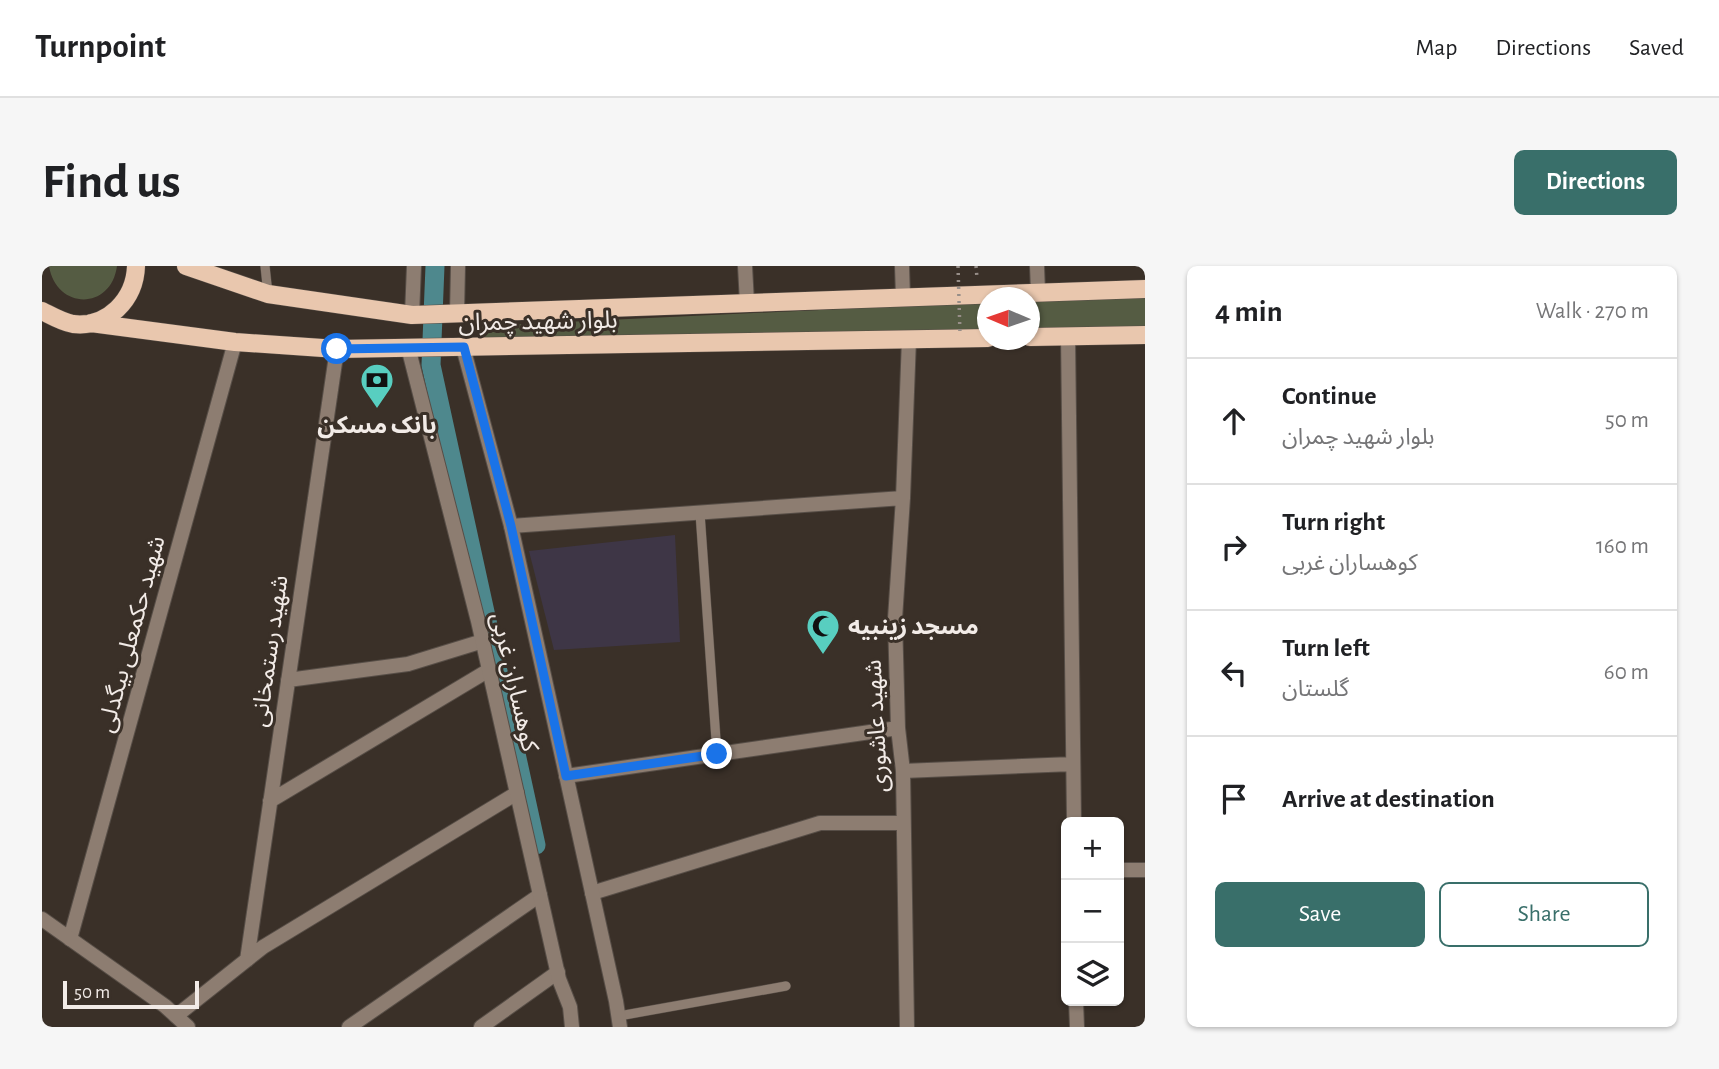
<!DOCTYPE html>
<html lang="en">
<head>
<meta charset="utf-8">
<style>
  body { margin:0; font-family:"Alegreya Sans","Noto Sans Arabic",sans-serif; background:#f6f6f6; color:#202124 }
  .controls { position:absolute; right:21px; bottom:21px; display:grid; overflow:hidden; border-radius:10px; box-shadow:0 2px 5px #0004 }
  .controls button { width:63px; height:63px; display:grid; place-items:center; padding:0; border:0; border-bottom:2px solid #e0e0e0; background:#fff; color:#202124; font:35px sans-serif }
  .compass { position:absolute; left:935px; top:21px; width:63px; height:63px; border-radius:50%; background:#fff; box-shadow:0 2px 5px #0004; rotate:272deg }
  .scale { position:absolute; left:21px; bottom:18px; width:136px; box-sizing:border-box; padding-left:7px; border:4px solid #f2ebe7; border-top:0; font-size:19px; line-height:24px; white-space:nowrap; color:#f2ebe7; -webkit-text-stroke:5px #3a3028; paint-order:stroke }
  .stop { position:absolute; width:21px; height:21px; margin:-16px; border:5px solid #1a73e8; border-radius:50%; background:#fff }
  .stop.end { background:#1a73e8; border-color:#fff; box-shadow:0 2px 7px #0008 }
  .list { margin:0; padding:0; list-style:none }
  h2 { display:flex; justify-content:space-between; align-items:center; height:91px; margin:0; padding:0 28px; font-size:30px }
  h2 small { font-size:23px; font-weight:400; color:#757577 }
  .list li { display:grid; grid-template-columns:46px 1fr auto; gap:21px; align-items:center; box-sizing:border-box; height:126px; padding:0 28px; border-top:2px solid #e0e0e0 }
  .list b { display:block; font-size:26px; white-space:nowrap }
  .list p { margin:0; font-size:23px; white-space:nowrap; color:#757577 }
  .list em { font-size:23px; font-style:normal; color:#757577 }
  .actions { display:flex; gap:14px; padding:21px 28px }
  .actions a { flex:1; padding:16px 0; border:2px solid #396f6a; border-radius:10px; text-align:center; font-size:24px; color:#396f6a }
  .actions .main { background:#396f6a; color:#fff }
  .icon { flex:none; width:38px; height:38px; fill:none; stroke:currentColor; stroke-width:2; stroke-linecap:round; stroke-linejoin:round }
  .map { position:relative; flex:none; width:1103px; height:761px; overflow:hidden; border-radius:10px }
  header { display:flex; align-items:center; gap:42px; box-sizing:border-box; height:98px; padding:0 35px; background:#fff; border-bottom:2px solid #e0e0e0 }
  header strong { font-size:33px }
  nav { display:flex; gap:38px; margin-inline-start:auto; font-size:24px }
  .intro { display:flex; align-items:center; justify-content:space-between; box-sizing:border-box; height:168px; padding:0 42px }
  h1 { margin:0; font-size:49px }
  .button { padding:18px 32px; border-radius:10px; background:#396f6a; color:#fff; font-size:24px; font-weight:700 }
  main { display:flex; gap:42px; padding:0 42px }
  aside { flex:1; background:#fff; border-radius:10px; box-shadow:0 2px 5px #0004 }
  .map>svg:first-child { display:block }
  .education { fill:#3e3646 }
  .green { fill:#555c43 }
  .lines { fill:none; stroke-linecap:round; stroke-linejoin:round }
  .canal { stroke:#4e888d; stroke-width:19 }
  .service-casing { stroke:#574e47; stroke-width:10 }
  .minor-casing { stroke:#574e47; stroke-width:16 }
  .tertiary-casing { stroke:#574e47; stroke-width:16 }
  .primary-casing { stroke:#574e47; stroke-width:19 }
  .path { stroke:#978e88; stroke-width:3.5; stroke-dasharray:2 5; stroke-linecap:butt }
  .service { stroke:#8d7d71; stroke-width:9 }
  .minor { stroke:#8d7d71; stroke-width:14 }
  .tertiary { stroke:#8d7d71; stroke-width:14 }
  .primary { stroke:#e9c7ae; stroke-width:18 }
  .path-bridge { stroke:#978e88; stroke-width:3.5; stroke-dasharray:2 5; stroke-linecap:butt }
  .route { stroke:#1a73e8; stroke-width:9 }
  .labels { text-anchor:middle; stroke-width:6; stroke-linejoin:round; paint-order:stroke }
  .street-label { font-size:24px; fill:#f2ebe7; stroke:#3a3028 }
  .poi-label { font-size:24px; font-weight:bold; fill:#f2ebe7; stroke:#3a3028 }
</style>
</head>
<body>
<header>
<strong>Turnpoint</strong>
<nav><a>Map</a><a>Directions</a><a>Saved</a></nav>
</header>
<div class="intro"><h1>Find us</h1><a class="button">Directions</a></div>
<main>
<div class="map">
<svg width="1103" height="761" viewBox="0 0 1103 761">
  <rect width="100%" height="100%" fill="#3a3028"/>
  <!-- education -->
  <path class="education" d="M633,269L638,376L512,384L487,285Z"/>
  <!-- green -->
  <path class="green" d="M7,0H75C69,45 14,44 7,0Z
    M1103,30V61L988,63V34Z
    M946,36L945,64L437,73V60Z"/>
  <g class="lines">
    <!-- canal -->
    <path class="canal" d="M393,0L389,99L494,579"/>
    <defs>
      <path id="service" d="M223,0L226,28
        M658,247L675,488
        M577,750L744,720"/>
      <path id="minor" d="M703,0L705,37
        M860,0L861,31
        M995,0L996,26
        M415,47L416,0
        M370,49L372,0
        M1026,70L1032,556
        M469,260L861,232
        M246,414L366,398L441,375
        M861,505L1031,498
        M524,510L856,462
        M228,535L447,404
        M1077,604H1103
        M550,627L778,557H861
        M28,673L193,76
        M205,694L295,83
        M1034,735L1035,761
        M134,750L221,681L475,527
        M307,761L498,629
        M439,761L516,706
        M865,761L861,505L856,462L853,353L861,232L867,73"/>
      <path id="tertiary" d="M366,81L436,355L517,713L528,741L530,761
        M421,81L469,260L574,735L578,761
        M0,653L123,740L146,761"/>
      <path id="primary" d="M144,0L226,28L370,49L1103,23
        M0,45C10,50 20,56 31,58C66,62 93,33 94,0
        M49,57L193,76L295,83L946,72
        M988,71L1103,69"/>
    </defs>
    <!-- service casing -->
    <use href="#service" class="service-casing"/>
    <!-- minor casing -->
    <use href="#minor" class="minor-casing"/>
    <!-- tertiary casing -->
    <use href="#tertiary" class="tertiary-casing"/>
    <!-- primary casing -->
    <use href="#primary" class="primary-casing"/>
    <!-- path -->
    <path class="path" d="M934,0L935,12"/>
    <!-- service -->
    <use href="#service" class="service"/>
    <!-- minor -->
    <use href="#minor" class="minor"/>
    <!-- tertiary -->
    <use href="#tertiary" class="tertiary"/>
    <!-- primary -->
    <use href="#primary" class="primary"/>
    <!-- path-bridge -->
    <path class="path-bridge" d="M916,0L918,68"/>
  </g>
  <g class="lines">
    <!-- route -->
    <path class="route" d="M295,83L422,81L469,260L524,510L675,488"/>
  </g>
  <!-- icons -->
  <defs>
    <symbol id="bank-pin" viewBox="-11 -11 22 30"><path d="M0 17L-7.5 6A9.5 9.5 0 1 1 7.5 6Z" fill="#58cec0" stroke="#3a3028"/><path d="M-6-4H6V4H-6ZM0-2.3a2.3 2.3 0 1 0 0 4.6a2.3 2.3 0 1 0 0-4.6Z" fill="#111"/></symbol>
    <symbol id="mosque-pin" viewBox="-11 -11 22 30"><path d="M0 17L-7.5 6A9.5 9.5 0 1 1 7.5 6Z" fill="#58cec0" stroke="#3a3028"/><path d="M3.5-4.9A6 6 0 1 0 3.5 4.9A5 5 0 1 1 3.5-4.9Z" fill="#111"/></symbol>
  </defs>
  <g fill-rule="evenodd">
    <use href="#bank-pin" x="316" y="95" width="38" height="52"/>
    <use href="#mosque-pin" x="762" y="341" width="38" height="52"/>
  </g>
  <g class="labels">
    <!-- street labels -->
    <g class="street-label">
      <text transform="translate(496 55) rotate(-1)" y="8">بلوار شهید چمران</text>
      <text transform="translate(89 368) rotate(-75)" y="8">شهید حکمعلی بیگدلی</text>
      <text transform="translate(227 385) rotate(-82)" y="8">شهید رستمخانی</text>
      <text transform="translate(473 416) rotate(77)" y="8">کوهساران غربی</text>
      <text transform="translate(834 460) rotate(-93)" y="8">شهید عاشوری</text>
    </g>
    <!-- poi labels -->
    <g class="poi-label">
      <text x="335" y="167">بانک مسکن</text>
      <text x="806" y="368" text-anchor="start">مسجد زینبیه</text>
    </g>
  </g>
</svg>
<div class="controls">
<button>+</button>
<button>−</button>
<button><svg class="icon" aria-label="layers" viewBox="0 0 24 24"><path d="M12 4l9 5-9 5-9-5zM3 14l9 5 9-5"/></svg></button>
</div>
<svg class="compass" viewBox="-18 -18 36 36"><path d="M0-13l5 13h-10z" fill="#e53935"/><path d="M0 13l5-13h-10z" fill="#757577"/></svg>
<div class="scale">50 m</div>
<div class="stop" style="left:295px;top:83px"></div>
<div class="stop end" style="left:675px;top:488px"></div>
</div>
<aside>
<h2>4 min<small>Walk · 270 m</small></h2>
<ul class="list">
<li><svg class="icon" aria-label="ahead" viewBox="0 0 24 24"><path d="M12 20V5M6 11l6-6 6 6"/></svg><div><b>Continue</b><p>بلوار شهید چمران</p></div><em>50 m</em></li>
<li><svg class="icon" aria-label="right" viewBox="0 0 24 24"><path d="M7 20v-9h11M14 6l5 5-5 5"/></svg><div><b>Turn right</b><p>کوهساران غربی</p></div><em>160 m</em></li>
<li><svg class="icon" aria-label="left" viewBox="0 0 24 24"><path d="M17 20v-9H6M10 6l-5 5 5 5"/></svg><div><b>Turn left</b><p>گلستان</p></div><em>60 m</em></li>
<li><svg class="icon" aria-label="arrive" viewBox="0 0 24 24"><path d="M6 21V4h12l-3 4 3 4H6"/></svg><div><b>Arrive at destination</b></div></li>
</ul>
<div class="actions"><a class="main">Save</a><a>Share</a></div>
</aside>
</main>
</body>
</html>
